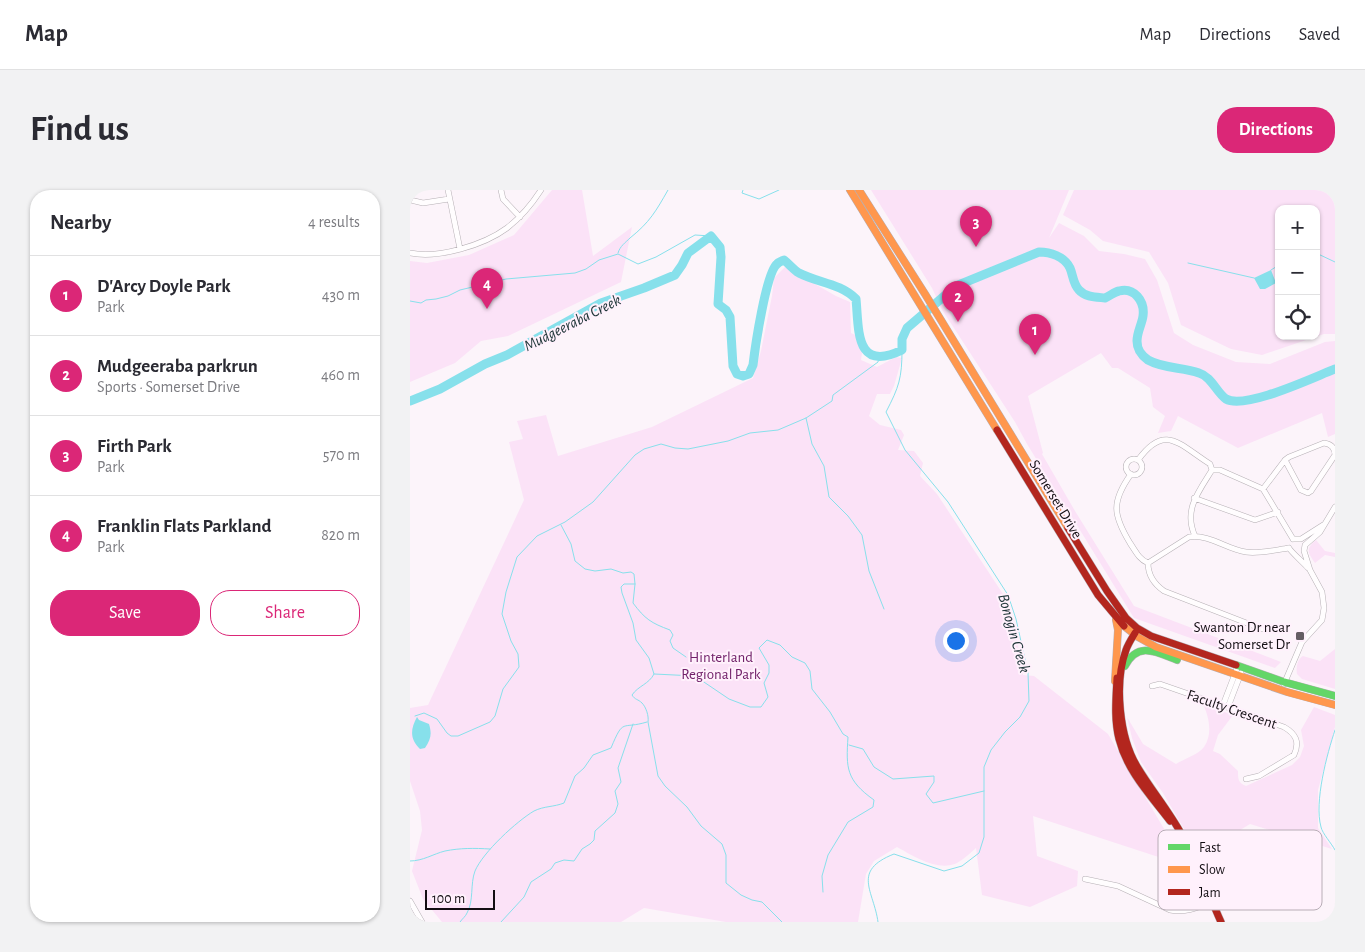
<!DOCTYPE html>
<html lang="en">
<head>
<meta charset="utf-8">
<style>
  body { margin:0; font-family:"Alegreya Sans",sans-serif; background:#f2f2f3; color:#2b2b33 }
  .controls { position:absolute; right:15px; top:15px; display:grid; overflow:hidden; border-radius:10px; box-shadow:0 1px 4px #0004 }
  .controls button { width:45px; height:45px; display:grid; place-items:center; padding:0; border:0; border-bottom:1px solid #e1e1e2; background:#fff; color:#2b2b33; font:25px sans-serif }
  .scale { position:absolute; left:15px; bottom:12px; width:70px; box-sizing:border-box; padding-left:5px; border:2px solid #130e13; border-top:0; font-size:14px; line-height:18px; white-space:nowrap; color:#130e13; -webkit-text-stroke:4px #fff1fc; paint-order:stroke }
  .you { position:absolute; left:545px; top:450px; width:18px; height:18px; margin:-12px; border:4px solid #fff; border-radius:50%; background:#1a73e8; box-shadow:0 0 0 8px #1a73e833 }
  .badge { display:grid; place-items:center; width:32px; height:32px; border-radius:50%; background:#db2777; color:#fff; font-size:16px; font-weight:700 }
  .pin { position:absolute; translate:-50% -41px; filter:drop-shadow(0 1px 2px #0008) }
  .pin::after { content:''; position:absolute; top:26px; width:18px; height:15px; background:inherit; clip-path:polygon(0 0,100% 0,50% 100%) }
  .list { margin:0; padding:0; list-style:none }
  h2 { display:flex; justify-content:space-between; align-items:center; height:65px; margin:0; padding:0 20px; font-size:21px }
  h2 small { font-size:16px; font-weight:400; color:#7c7c81 }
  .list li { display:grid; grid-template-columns:32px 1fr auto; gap:15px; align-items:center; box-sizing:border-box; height:80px; padding:0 20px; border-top:1px solid #e1e1e2 }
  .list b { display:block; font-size:19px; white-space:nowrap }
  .list p { margin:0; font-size:16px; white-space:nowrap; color:#7c7c81 }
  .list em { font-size:16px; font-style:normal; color:#7c7c81 }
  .actions { display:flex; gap:10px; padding:15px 20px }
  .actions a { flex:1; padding:11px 0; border:1px solid #db2777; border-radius:20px; text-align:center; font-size:18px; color:#db2777 }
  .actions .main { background:#db2777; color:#fff }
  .icon { flex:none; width:28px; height:28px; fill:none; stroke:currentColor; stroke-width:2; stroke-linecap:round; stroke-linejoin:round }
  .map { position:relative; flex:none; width:925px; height:732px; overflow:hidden; border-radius:20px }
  header { display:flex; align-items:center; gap:30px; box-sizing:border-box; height:70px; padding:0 25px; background:#fff; border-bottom:1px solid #e1e1e2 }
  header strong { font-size:24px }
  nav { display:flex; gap:28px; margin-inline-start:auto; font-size:18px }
  .intro { display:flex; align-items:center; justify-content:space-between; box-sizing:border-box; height:120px; padding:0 30px }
  h1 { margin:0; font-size:35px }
  .button { padding:12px 22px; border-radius:20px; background:#db2777; color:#fff; font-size:18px; font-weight:700 }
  main { display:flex; gap:30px; padding:0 30px }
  aside { flex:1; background:#fff; border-radius:20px; box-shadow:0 1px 4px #0004 }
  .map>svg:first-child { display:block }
  .green { fill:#fbe2f7; fill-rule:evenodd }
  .water { fill:#87e0eb }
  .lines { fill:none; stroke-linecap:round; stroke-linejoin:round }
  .stream { stroke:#87e0eb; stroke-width:1 }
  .river { stroke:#87e0eb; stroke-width:9 }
  .street-casing { stroke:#b6b0b5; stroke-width:6 }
  .fast-casing { stroke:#b6b0b5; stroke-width:8 }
  .slow-casing { stroke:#b6b0b5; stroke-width:8 }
  .jam-casing { stroke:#b6b0b5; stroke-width:8 }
  .street { stroke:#fffdfe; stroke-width:5 }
  .fast { stroke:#63d668; stroke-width:7 }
  .slow { stroke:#ff974d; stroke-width:7 }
  .jam { stroke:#b3261e; stroke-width:7 }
  .poi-dot { fill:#655e64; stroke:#fff1fc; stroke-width:2 }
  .labels { text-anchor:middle; stroke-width:4; stroke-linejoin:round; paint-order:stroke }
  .street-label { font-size:15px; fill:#130e13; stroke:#fff1fc }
  .poi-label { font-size:15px; fill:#130e13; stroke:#fff1fc; text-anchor:end }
  .park-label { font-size:15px; fill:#72216a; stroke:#fff1fc }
  .water-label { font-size:16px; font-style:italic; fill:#203639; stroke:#fff1fc }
  .key { fill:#fff1fc; stroke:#b8adb6; stroke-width:1 }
  .key-label { font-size:14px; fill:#130e13 }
</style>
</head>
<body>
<header>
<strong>Map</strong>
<nav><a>Map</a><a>Directions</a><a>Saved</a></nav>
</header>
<div class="intro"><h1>Find us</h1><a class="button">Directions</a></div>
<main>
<aside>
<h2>Nearby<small>4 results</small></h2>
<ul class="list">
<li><span class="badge">1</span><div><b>D'Arcy Doyle Park</b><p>Park</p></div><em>430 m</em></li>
<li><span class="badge">2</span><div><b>Mudgeeraba parkrun</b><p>Sports · Somerset Drive</p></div><em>460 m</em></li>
<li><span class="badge">3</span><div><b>Firth Park</b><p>Park</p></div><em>570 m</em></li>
<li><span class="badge">4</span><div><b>Franklin Flats Parkland</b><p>Park</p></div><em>820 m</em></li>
</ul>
<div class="actions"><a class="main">Save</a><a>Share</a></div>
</aside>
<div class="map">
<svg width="925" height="732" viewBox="0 0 925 732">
  <rect width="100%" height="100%" fill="#fcf4fa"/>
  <!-- green -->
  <path class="green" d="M142,0H172L183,66L222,37L211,92L98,146L71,151L45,173L0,192V71L17,73L59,65L104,45Z
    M461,0H659L639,48L649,33L674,46L689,61L714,64L735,69L747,90L764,143L783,155L826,172L860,174L915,152L925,151V244L918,247L912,223L828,258L768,226L761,241L748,243L755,226L743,217L740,198L708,178H702L691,163L618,206L633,263L632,264L665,321L724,416L871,472L865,478L724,428L617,254L605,232L527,112L528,111L522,98Z
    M664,0H925V144H914L852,165L821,159L771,135L758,93L739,62L693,51L680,40L653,25ZM869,19H906V146H869Z
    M375,77L426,106L440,112L441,143L454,149L451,170L467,177L486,167L492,168L484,196L480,204H467L459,226L470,235L491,240L494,245L488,260L504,261L513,273L510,286L527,304L593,404L605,438L613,485L624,486L698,544L776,676L623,626L627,666L668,681L667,696L620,717L572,705L566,658C560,663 554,669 547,673C528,682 503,666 487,657L464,671L456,684L448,732H316L234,718L211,732H32L13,709L2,681L12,640L10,621L0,591V518L18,515L114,310L99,252L113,249L107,231L136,225L148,266L242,237L343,188L351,161L362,106L364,88Z
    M906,350L915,361L925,363V367L915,365L905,373C898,363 895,359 906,350Z
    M925,459V499L892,489L887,484C886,478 887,469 893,466L910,471Z
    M793,514L823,525L808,545L803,561L810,564L828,581C828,589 828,593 836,596L882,575L890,567L894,556L891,540L904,517L925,525V537L908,600V638L922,659L840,634L827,642L781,651L753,603L731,572L722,548L717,527L733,554L766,574C774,569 789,564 794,557C803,544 799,527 793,514Z"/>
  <!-- water -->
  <path class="water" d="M861,80L866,93L855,99H850L844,88Z
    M7,527L9,530L19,534C22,544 21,549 15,558L10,559C0,549 0,540 7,527Z"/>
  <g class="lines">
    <!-- stream -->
    <path class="stream" d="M333,0L332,3L349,9L369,0
      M208,63C210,56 215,53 220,48C240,32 246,21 258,0
      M906,63L925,72
      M778,73L844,88
      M861,80L869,75
      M0,111L11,113L16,110L26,109L38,106L50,100L96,89L165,83L176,79L189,70L208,64L228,74L246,67L285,45L301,46
      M396,228L402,254L414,276L419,307L438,326L452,345L459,381L474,419
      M151,335L161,354L165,371L175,379L185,381L201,379L213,383L221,382L224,384L225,394L223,413C235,429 241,433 260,440L263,445L260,451L263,458L276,467
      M225,394H214L211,397L212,403L223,433L226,450L239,468L244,484C239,494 228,496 222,505C225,510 228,509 232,513C236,517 239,526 238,532L248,586L255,596L277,617L291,636L312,654L316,665V693L331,705L342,710L352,712L372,732
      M244,484L285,486L319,509L340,517H351L358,507L354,493L359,483V475L349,458L357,450L370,455L382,467L395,473L400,481L402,499L420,522L433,544L438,547C436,578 436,590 464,610L463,617L438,632L418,665L412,686L413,702
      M5,526L14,523L27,529L37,543L41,546H48L80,532L85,526L93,499L109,477L108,464L101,451L92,424L96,402L107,367L127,346L155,332L183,312L225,265L234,259L251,254L265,258L278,259L318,251L340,243L368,240L396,228L422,211L423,205L468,172L469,167
      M925,540C917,564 904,612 911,637C912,643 922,654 925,660
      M439,555L453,559L464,577L483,589L524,586V592L516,604L523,613L574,601
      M0,671C13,671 23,664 35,661C50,658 64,658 80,659
      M50,732C52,729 56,726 57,723C64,711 60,694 65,681C73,662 107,631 124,621C134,616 144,617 154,613L165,586L174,578L183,565L201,558C214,527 211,540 237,532
      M91,732L114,707L121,692L141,679L145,673L154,670L164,671L172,659L180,654L184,650L185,641L205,623L208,614L205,601L211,592L208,578L223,534
      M468,732C464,701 441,681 484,664L534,681L552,676L569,663L574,647V577L581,560L595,542L610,527L619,511L618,483L606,429L598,405L538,312L495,260L476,222C489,197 492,188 492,160"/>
    <!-- river -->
    <path class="river" d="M0,211L30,199L75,174L97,165L191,113L234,98L265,85L272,75L278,63L301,46L310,57L311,67L308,114L316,120L320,127L323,176L327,184L333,186L339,184L343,175C345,158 356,83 367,74C369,72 372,71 374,70C379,74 384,80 389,83C408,93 430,93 446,109C449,140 445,183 492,160V149L497,138L546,96L629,62C640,62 654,66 660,78C663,85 663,94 669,100C675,107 686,107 695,108C700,106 704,102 709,101C724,97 735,111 733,126C732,134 727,142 727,151C727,160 731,165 738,170C754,179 773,177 789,183C802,187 806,202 816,209C835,220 904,187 925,179"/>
    <defs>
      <path id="street" d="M38,0L50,59
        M91,0L93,9L110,27
        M0,10L13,13L39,9
        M0,63C28,69 74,55 97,38C110,28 122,14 131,0
        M716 277a8 8 0 1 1 16 0a8 8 0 1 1-16 0Z
        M728,270C754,234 768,253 797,272L800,274L802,280
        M802,280H810L853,299L883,349
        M721,284C701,312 703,325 720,353C726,362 729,369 738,373
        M853,299L875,270L879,267L914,253C921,254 925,258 925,265L901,301L898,303L891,300L875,270
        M784,308L845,330L868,322
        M785,346C773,320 789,301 802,280
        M883,349H891L913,335
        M879,358C881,362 894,373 898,378
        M738,373L779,347C800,344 816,359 836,362C849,364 865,360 879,358
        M738,373C738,385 744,394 754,401L852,439H861
        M874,494L892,452L912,430L914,418L912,402L900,380L894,361L895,355L910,342L925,317
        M742,496L750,494L874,537C886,544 890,552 884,565L849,586L836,589
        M813,515L828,476
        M818,517L831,483
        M675,689L708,696L760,720C776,723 787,718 802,712
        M0,711L12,732"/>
      <path id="fast" d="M826,475L874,492L925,506
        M715,476C728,451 746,462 767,470"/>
      <path id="slow" d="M440,0L587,240
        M449,0L515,104L658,338
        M714,436L728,447L746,457L877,502L925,515
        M705,491L708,440L706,430"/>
      <path id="jam" d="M587,240L688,405L714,436
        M658,338L697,401L716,428L727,438L741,446L826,475
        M725,443C722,448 718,454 716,460C704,493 709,548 728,578C742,601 759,621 772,645C787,672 798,703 811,732
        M707,488C706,509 704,529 709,549C717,581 741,606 760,631"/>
    </defs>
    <!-- street casing -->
    <use href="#street" class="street-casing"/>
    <!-- fast casing -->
    <use href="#fast" class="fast-casing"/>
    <!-- slow casing -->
    <use href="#slow" class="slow-casing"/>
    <!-- jam casing -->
    <use href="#jam" class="jam-casing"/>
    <!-- street -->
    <use href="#street" class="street"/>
    <!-- fast -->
    <use href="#fast" class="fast"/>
    <!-- slow -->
    <use href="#slow" class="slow"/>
    <!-- jam -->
    <use href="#jam" class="jam"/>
  </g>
  <!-- markers -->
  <rect class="poi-dot" x="885" y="441" width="10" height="10" rx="2.5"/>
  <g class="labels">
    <!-- street labels -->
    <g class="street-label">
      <text transform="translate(646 309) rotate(59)" y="5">Somerset Drive</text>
      <text transform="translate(822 519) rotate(19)" y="5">Faculty Crescent</text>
    </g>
    <!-- poi labels -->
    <g class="poi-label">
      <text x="880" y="442">Swanton Dr near<tspan x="880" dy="17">Somerset Dr</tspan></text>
    </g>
    <!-- park labels -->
    <g class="park-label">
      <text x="311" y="472">Hinterland<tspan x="311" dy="17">Regional Park</tspan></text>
    </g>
    <!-- water labels -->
    <g class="water-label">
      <text transform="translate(162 132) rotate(-27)" y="6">Mudgeeraba Creek</text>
      <text transform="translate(605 443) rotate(74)" y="6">Bonogin Creek</text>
    </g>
  </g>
  <!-- legend -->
  <rect x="748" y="640" width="164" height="80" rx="8" class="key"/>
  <rect x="758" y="654" width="22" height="6" fill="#63d668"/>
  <rect x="758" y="676" width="22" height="7" fill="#ff974d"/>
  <rect x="758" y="699" width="22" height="6" fill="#b3261e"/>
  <g class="key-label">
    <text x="789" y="662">Fast</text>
    <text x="789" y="684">Slow</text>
    <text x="789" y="707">Jam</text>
  </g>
</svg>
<div class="controls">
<button>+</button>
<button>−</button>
<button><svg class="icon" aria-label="locate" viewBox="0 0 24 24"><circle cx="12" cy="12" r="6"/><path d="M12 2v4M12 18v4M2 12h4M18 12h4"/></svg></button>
</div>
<div class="scale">100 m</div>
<div class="you"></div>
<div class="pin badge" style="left:625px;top:165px">1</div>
<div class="pin badge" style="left:548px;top:132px">2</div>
<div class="pin badge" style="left:566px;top:57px">3</div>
<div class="pin badge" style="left:77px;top:119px">4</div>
</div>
</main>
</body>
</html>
